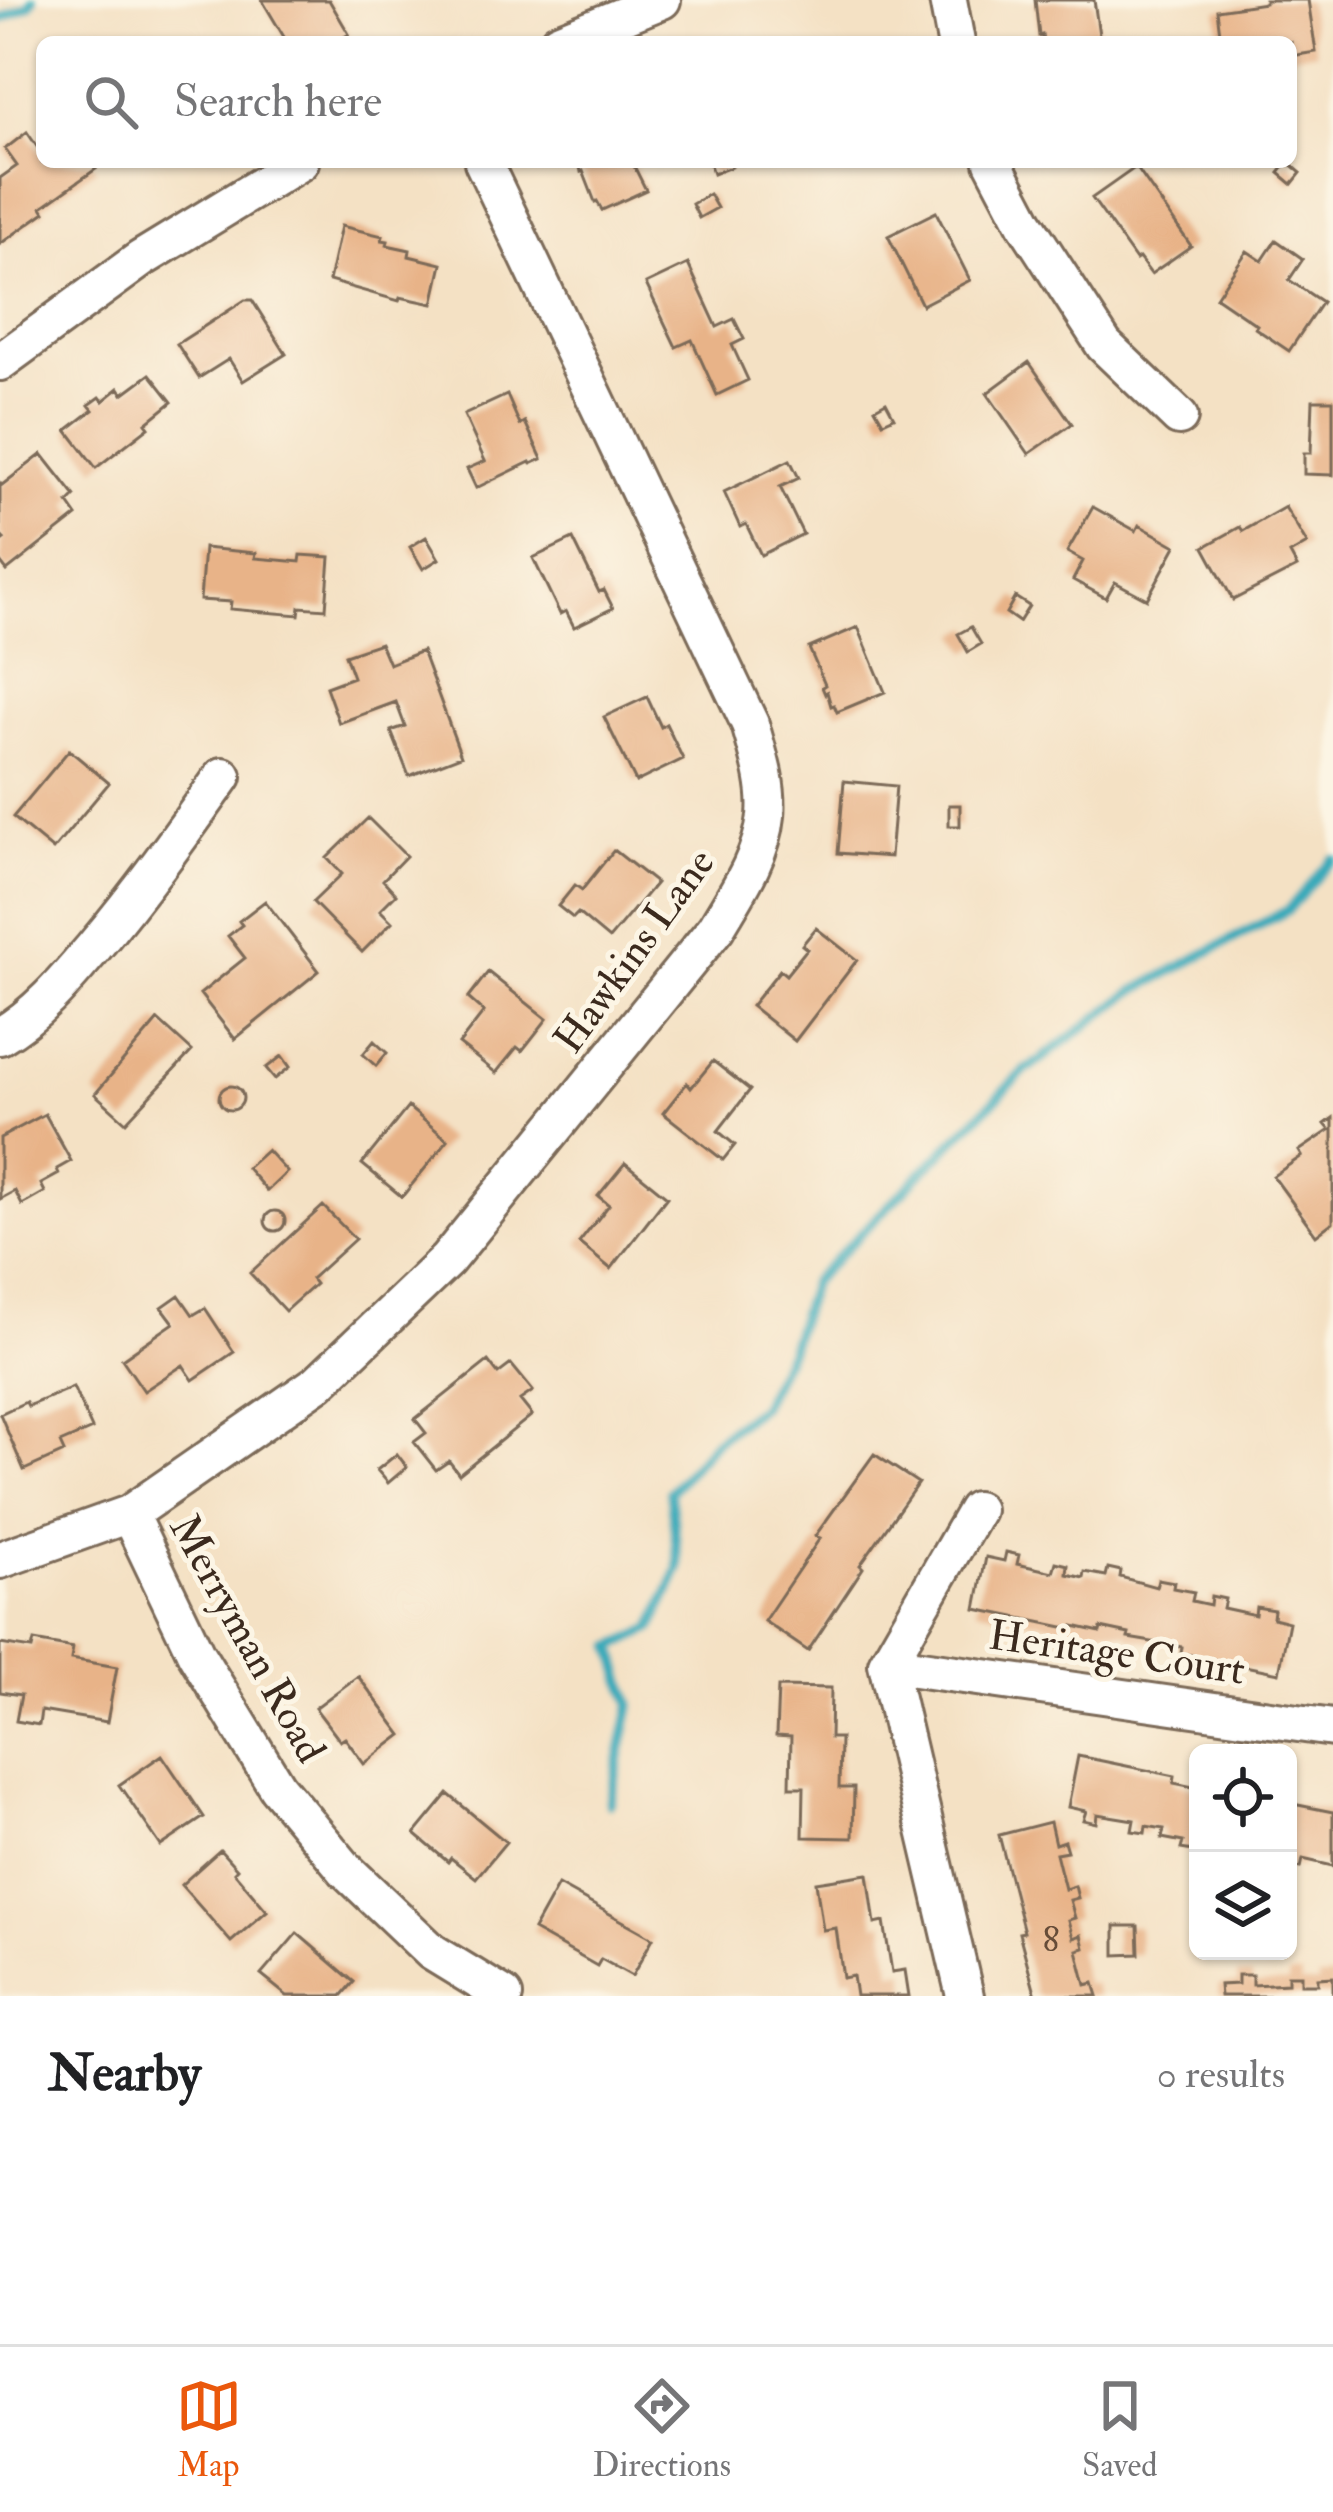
<!DOCTYPE html>
<html lang="en">
<head>
<meta charset="utf-8">
<style>
  body { margin:0; font-family:"IM FELL Double Pica",serif; background:#f2f2f2; color:#202124 }
  .controls { position:absolute; right:36px; bottom:36px; display:grid; overflow:hidden; border-radius:18px; box-shadow:0 3px 9px #0004 }
  .controls button { width:108px; height:108px; display:grid; place-items:center; padding:0; border:0; border-bottom:3px solid #e0e0e0; background:#fff; color:#202124; font:60px sans-serif }
  .list { margin:0; padding:0; list-style:none }
  h2 { display:flex; justify-content:space-between; align-items:center; height:156px; margin:0; padding:0 48px; font-size:51px }
  h2 small { font-size:39px; font-weight:400; color:#757577 }
  .icon { flex:none; width:66px; height:66px; fill:none; stroke:currentColor; stroke-width:2; stroke-linecap:round; stroke-linejoin:round }
  .map { position:relative; flex:none; width:1333px; height:1996px; overflow:hidden }
  .search { position:absolute; background:#fff; box-shadow:0 3px 9px #0004; left:36px; right:36px; top:36px; height:132px; display:flex; align-items:center; gap:30px; box-sizing:border-box; padding:0 42px; border-radius:18px; color:#757577; font-size:45px }
  .sheet { height:348px; background:#fff }
  nav { display:flex; justify-content:space-around; align-items:center; box-sizing:border-box; height:168px; border-top:3px solid #e0e0e0; background:#fff; font-size:33px; color:#757577 }
  nav a { display:grid; justify-items:center; gap:6px }
  nav .on { color:#ea580c }
  .map>svg:first-child { display:block }
  .lines { fill:none; stroke-linecap:round; stroke-linejoin:round }
  .stream { stroke:#3baaba; stroke-width:10 }
  .building { fill:#e8b388 }
  .minor-casing { stroke:#7c6a58; stroke-width:42 }
  .minor { stroke:#fff; stroke-width:36 }
  .labels { text-anchor:middle; stroke-width:10; stroke-linejoin:round; paint-order:stroke }
  .number-label { font-size:36px; fill:#664c38 }
  .street-label { font-size:42px; fill:#3b2a1e; stroke:#fcf5e5 }
</style>
</head>
<body>
<div class="map">
<svg width="1333" height="1996" viewBox="0 0 1333 1996">
  <rect width="100%" height="100%" fill="#fcf5e5"/>
  <filter id="ink" filterUnits="userSpaceOnUse"><feTurbulence type="fractalNoise" baseFrequency=".00833" numOctaves="2"/><feDisplacementMap in="SourceGraphic" scale="24" xChannelSelector="R" yChannelSelector="G"/><feConvolveMatrix kernelMatrix="1 2 1 2 8 2 1 2 1" color-interpolation-filters="sRGB"/></filter>
  <filter id="wash" filterUnits="userSpaceOnUse"><feTurbulence type="fractalNoise" baseFrequency=".004" numOctaves="4" result="noise"/><feDisplacementMap in="SourceGraphic" scale="48" xChannelSelector="R" yChannelSelector="G"/><feGaussianBlur stdDeviation="2.7" result="paint"/><feColorMatrix in="noise" values="0 0 0 0 0 0 0 0 0 0 0 0 0 0 0 0 0 1.4 0 .05"/><feComposite in="paint" operator="in"/></filter>
  <g filter="url(#wash)">
    <rect width="100%" height="100%" fill="#f4e1c4"/>
    <g class="lines">
      <!-- stream -->
      <path class="stream" d="M0,20L30,5L33,0
        M610,1803L631,1705L613,1647L652,1629L679,1568L670,1492L715,1441L760,1407L789,1351L812,1282L1022,1073L1134,991L1288,910L1333,859"/>
    </g>
    <g id="blocks">
      <!-- building -->
      <path class="building" d="M262,0H329L349,34L336,42H287Z
        M1035,0H1094L1100,42H1043L1042,35L1039,36Z
        M1265,0H1308L1316,52L1291,56V42H1221L1217,10L1265,3Z
        M27,132L42,154V162H91L96,169L42,207L45,212L0,244V178L17,166L5,149Z
        M579,162H632L646,190L602,210L597,201L595,202L583,171L581,172Z
        M709,162H729L731,167L713,174Z
        M1288,162L1301,173L1292,184L1279,173Z
        M1136,167L1191,246L1151,274L1139,258L1136,260L1092,198Z
        M709,194L717,208L699,218L692,204Z
        M936,212L970,280L922,305L888,236Z
        M341,226L383,236L382,240L388,241L387,245L410,250L409,256L442,264L433,304L400,297L399,301L329,281Z
        M1276,240L1303,259L1289,280L1322,302L1289,351L1255,328L1257,325L1216,297L1247,251L1262,261Z
        M688,264L717,327L734,319L744,339L732,345L748,380L717,395L692,340L676,347L646,284Z
        M245,300H252L286,354L243,381L229,359L199,378L177,344Z
        M1029,362L1072,424L1029,454L987,393Z
        M150,374L172,402L146,423L149,427L96,468L67,430L93,410L89,405L100,397L103,401L119,388L123,394Z
        M507,395L520,425L525,422L542,459L531,464L530,462L476,488L467,469L485,461L464,415Z
        M1313,400H1333V475L1304,474V453H1311Z
        M886,402L894,417L883,422L875,408Z
        M42,454L75,496L68,503L77,516L7,571L0,562V542L4,539L0,535V483L2,485Z
        M790,460L799,478L780,487L803,534L761,555L746,524L740,527L724,492Z
        M1093,507L1136,531L1139,525L1176,546L1147,599L1115,582L1106,598L1073,580L1083,561L1067,552Z
        M1285,507L1307,544L1290,554L1297,567L1233,600L1204,547L1240,527L1243,531Z
        M426,537L439,559L423,569L410,547Z
        M573,539L599,592L604,590L613,608L574,627L566,611L560,614L533,558Z
        M204,548L256,553L255,558L300,562L301,555L330,557L326,609L300,607L299,615L230,609L231,602L200,600Z
        M1015,597L1029,606L1019,622L1006,613Z
        M858,627L885,692L837,712L834,705L831,706L827,692L825,694L822,687L825,685L809,648Z
        M971,627L981,644L968,652L958,634Z
        M380,643L389,664L422,651L461,756L409,776L391,731L405,726L396,702L339,723L326,687L353,677L345,655Z
        M647,697L661,727L666,724L683,759L636,782L604,717Z
        M69,750L109,783L53,850L13,817Z
        M844,781L896,786L890,857L838,853Z
        M949,805H960V826H949Z
        M368,818L406,856L383,880L396,894L380,910L392,922L362,952L313,902L342,874L327,858Z
        M614,850L656,883L609,939L578,913L573,918L558,906L575,885L582,890Z
        M265,901L319,971L235,1039L200,994L245,958L228,936L242,925L239,921Z
        M816,928L857,960L795,1041L751,1006L780,970L786,975L807,949L802,945Z
        M488,972L547,1019L522,1051L517,1047L496,1073L459,1044L484,1012L468,998Z
        M158,1020L192,1051L126,1122L95,1094Z
        M374,1041L387,1053L376,1066L363,1054Z
        M282,1056L290,1067L275,1079L266,1068Z
        M713,1061L750,1090L718,1131L735,1145L723,1160L663,1113L687,1083L691,1088Z
        M219 1098a12 12 0 1 1 24 0a12 12 0 1 1-24 0Z
        M408,1107L448,1140L402,1197L362,1164Z
        M45,1114L71,1161L57,1169L59,1174L41,1184L45,1192L22,1205L15,1191L0,1199V1138Z
        M1333,1118V1222L1316,1235L1273,1176L1302,1156L1299,1151L1330,1130L1325,1124Z
        M267,1150L287,1172L267,1191L247,1168Z
        M625,1163L667,1197L611,1269L579,1243L609,1205L598,1196Z
        M323,1206L355,1239L311,1279L315,1284L285,1311L250,1273Z
        M265 1221a10 10 0 1 1 20 0a10 10 0 1 1-20 0Z
        M179,1295L193,1315L205,1308L234,1352L193,1380L183,1365L144,1391L122,1359L174,1323L162,1307Z
        M488,1361L498,1374L511,1364L533,1391L520,1400L532,1415L459,1474L449,1461L436,1470L414,1442L426,1433L415,1419Z
        M73,1387L92,1429L60,1443L64,1452L24,1470L0,1414L26,1402L28,1406Z
        M397,1454L407,1467L388,1483L377,1470Z
        M874,1454L918,1483L860,1565L863,1568L808,1651L764,1621L820,1538L815,1536Z
        M1006,1552L1019,1555L1017,1564L1053,1572L1056,1562L1068,1565L1067,1574L1084,1578L1085,1572L1106,1576L1108,1568L1121,1571L1120,1577L1156,1587L1158,1579L1174,1582L1173,1588L1194,1592L1192,1601L1210,1605L1211,1596L1225,1599L1223,1608L1255,1615L1256,1607L1274,1610L1273,1618L1289,1622L1279,1673L1181,1653L1182,1647L1128,1638L1129,1634L1101,1628L1100,1632L1074,1626L1073,1629L976,1609L986,1557L1004,1561Z
        M34,1641L73,1648L71,1659L117,1667L107,1722L41,1711L39,1725L16,1721L21,1695L0,1692V1644L32,1649Z
        M358,1676L402,1735L364,1764L345,1738L340,1741L315,1708Z
        M778,1687L831,1688L830,1738H840L839,1788H854L853,1838L803,1837L804,1787H790L791,1737L776,1736Z
        M162,1755L204,1817L161,1846L119,1785Z
        M1078,1756L1175,1776L1174,1783L1198,1788V1843L1195,1842L1193,1851L1181,1849L1183,1842L1162,1838L1164,1829L1146,1826L1145,1833L1132,1831L1134,1820L1097,1814L1096,1823L1083,1820L1086,1811L1068,1807Z
        M448,1794L506,1842L476,1878L451,1858L448,1862L415,1834Z
        M1288,1803L1333,1812V1866L1303,1859L1301,1868L1288,1865Z
        M1050,1822L1055,1844L1064,1841L1067,1851L1056,1853L1065,1889L1075,1886L1078,1898L1070,1900L1075,1918L1068,1920L1073,1938L1081,1935L1084,1948L1077,1950L1086,1985L1094,1983L1098,1996H1036L1019,1933L1024,1932L999,1835Z
        M220,1850L237,1869L234,1872L267,1911L231,1942L181,1885Z
        M868,1874L875,1924L884,1922L892,1972L905,1970L909,1996H856L853,1976L843,1978L836,1928L823,1930L816,1882Z
        M558,1885L653,1938L632,1976L601,1959L597,1966L533,1930Z
        M1115,1926H1138L1139,1954L1115,1955Z
        M297,1933L354,1982L342,1996H287L261,1975Z
        M1238,1975H1252V1985L1288,1983V1975H1301V1984H1318V1978L1333,1977V1996H1220L1219,1985L1238,1984Z"/>
    </g>
  </g>
  <g filter="url(#ink)">
    <use href="#blocks" fill-opacity="0" stroke="#7c6a58" stroke-width="3"/>
    <g class="lines">
      <defs>
        <path id="minor" d="M948,0L956,42
          M558,42L662,0
          M993,162L1025,223L1104,345L1179,417
          M0,362L141,259L300,162
          M0,1036C38,1014 66,980 94,947C140,892 181,835 223,776
          M129,1514L196,1654L277,1787L346,1870L432,1952L504,1996
          M0,1560L129,1514L318,1383L447,1260L716,928C736,894 762,857 766,816C769,785 758,753 750,724L483,162
          M887,1664L1333,1728
          M965,1996L887,1664L976,1510"/>
      </defs>
      <!-- minor casing -->
      <use href="#minor" class="minor-casing"/>
      <!-- minor -->
      <use href="#minor" class="minor"/>
    </g>
  </g>
  <g class="labels">
    <!-- number labels -->
    <g class="number-label">
      <text x="1051" y="1951">8</text>
    </g>
    <!-- street labels -->
    <g class="street-label">
      <text transform="translate(633 950) rotate(-54)" y="15">Hawkins Lane</text>
      <text transform="translate(249 1638) rotate(61)" y="15">Merryman Road</text>
      <text transform="translate(1117 1651) rotate(8)" y="15">Heritage Court</text>
    </g>
  </g>
</svg>
<div class="controls">
<button><svg class="icon" aria-label="locate" viewBox="0 0 24 24"><circle cx="12" cy="12" r="6"/><path d="M12 2v4M12 18v4M2 12h4M18 12h4"/></svg></button>
<button><svg class="icon" aria-label="layers" viewBox="0 0 24 24"><path d="M12 4l9 5-9 5-9-5zM3 14l9 5 9-5"/></svg></button>
</div>
<div class="search"><svg class="icon" aria-label="search" viewBox="0 0 24 24"><circle cx="10" cy="10" r="6"/><path d="M15 15l6 6"/></svg>Search here</div>
</div>
<section class="sheet">
<h2>Nearby<small>0 results</small></h2>
<ul class="list">
</ul>
</section>
<nav>
<a class="on"><svg class="icon" aria-label="map" viewBox="0 0 24 24"><path d="M3 6l6-2 6 2 6-2v14l-6 2-6-2-6 2zM9 4v14M15 6v14"/></svg>Map</a>
<a><svg class="icon" aria-label="directions" viewBox="0 0 24 24"><path d="M12 3l9 9-9 9-9-9zM9 14v-3h6M13 9l2 2-2 2"/></svg>Directions</a>
<a><svg class="icon" aria-label="saved" viewBox="0 0 24 24"><path d="M7 4h10v16l-5-4-5 4z"/></svg>Saved</a>
</nav>
</body>
</html>
